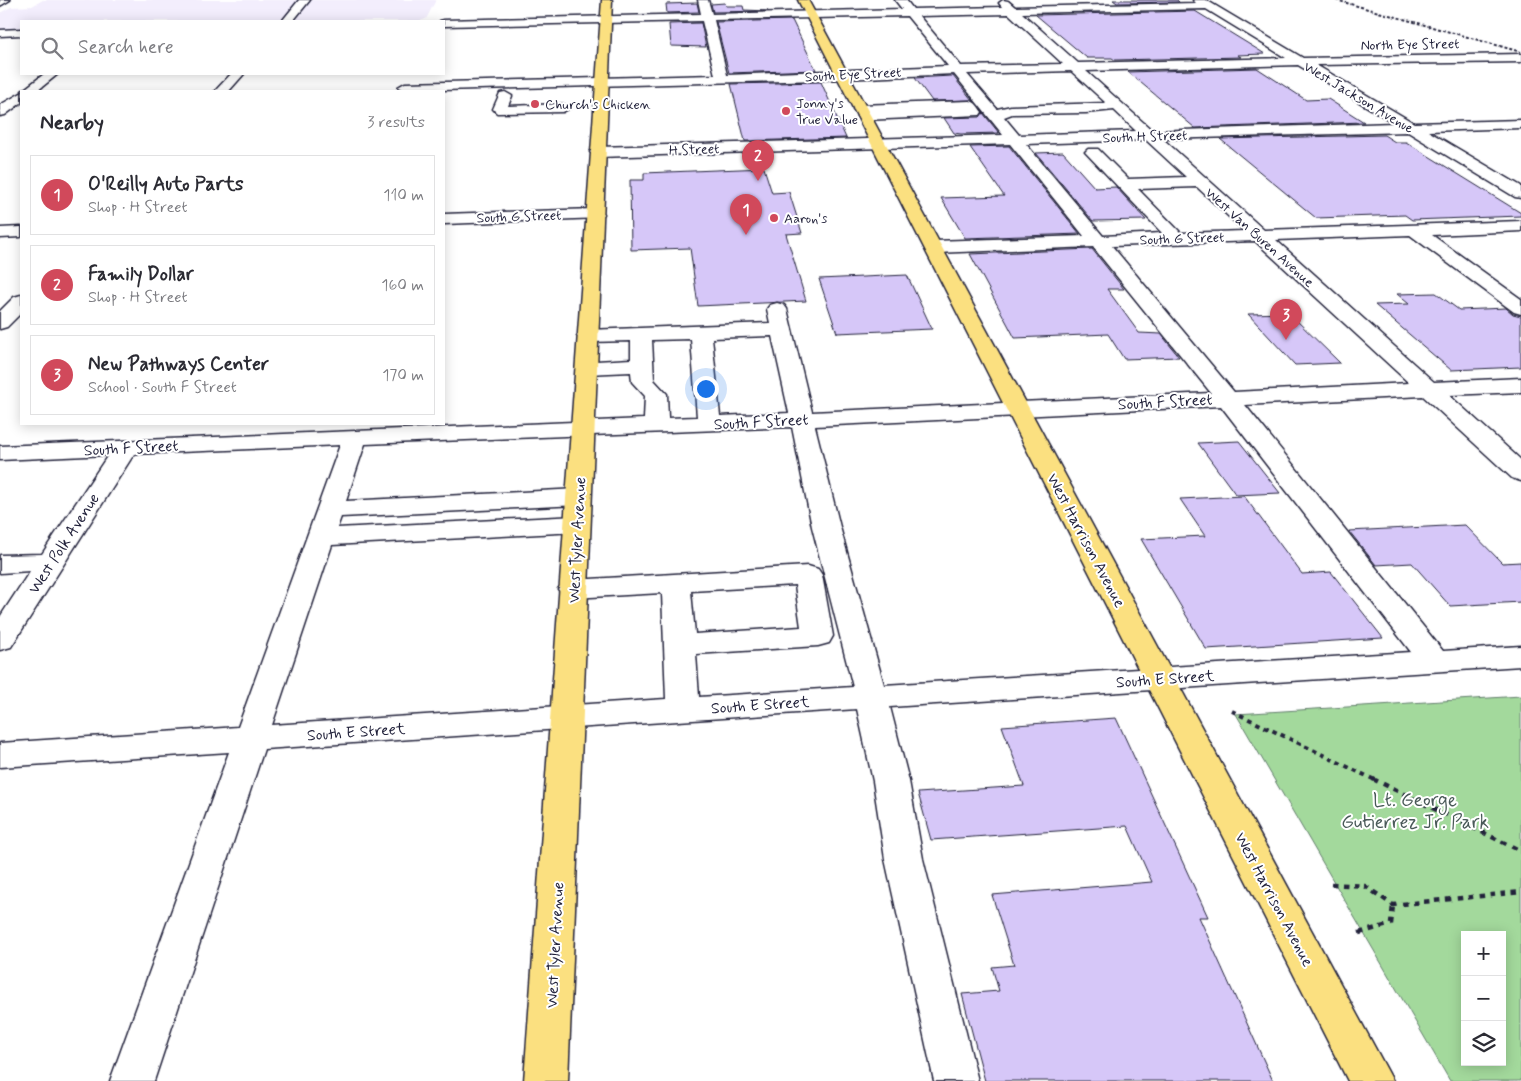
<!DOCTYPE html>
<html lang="en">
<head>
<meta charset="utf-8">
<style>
  body { margin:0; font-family:Mynerve,sans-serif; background:#f2f2f3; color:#2b2b33 }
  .controls { position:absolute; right:15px; bottom:15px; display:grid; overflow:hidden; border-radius:0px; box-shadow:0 2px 12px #0003 }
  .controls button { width:45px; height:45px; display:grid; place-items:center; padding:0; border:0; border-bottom:1px solid #e1e1e2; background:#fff; color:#2b2b33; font:25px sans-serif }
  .you { position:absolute; left:705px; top:388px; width:18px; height:18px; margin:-12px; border:4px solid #fff; border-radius:50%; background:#1a73e8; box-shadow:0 0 0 8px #1a73e833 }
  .badge { display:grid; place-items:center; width:32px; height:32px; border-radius:50%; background:#d1495b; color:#fff; font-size:16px; font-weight:700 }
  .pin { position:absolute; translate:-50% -41px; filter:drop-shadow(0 1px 2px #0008) }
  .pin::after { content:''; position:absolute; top:26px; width:18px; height:15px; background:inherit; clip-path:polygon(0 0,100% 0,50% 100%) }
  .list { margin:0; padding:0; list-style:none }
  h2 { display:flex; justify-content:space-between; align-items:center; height:65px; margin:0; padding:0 20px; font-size:21px }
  h2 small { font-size:16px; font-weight:400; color:#7c7c81 }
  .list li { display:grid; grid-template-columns:32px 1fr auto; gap:15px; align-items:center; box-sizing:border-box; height:80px; margin:0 10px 10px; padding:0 10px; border:1px solid #e1e1e2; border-radius:0px }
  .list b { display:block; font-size:19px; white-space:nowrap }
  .list p { margin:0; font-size:16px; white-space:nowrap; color:#7c7c81 }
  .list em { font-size:16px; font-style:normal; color:#7c7c81 }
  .icon { flex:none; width:28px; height:28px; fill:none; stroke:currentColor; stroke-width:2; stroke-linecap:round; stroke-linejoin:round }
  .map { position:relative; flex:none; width:1521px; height:1081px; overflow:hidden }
  .search { position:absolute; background:#fff; box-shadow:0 2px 12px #0003; left:20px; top:20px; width:425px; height:55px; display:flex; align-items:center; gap:12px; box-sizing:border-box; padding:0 18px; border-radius:0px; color:#7c7c81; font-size:19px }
  .panel { position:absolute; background:#fff; box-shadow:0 2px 12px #0003; left:20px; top:90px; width:425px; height:335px; border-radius:0px }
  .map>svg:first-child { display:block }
  .built { fill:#f3eefd }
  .green { fill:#a3d99c; stroke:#627e6c; fill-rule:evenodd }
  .building { fill:#d6c7f8; stroke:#22223b }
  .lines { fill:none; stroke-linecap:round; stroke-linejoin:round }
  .minor-casing { stroke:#22223b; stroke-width:3 }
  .major-casing { stroke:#22223b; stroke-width:3 }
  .path-far1 { stroke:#22223b; stroke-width:4; stroke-dasharray:4.5 4.5; stroke-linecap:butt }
  .path { stroke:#22223b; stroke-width:4.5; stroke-dasharray:5.5 5.5; stroke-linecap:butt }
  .minor { fill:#fff; fill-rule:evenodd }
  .major { fill:#fbe080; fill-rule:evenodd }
  .rail { stroke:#22223b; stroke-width:2; stroke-dasharray:3 2; stroke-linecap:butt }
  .poi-dot { fill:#d1495b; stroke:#fff; stroke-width:2 }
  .labels { text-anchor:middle; stroke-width:4; stroke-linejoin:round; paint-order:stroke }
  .far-street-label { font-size:14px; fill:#22223b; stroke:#fff }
  .far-poi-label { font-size:14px; fill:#22223b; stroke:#fff; text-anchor:start }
  .street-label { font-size:16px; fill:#22223b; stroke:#fff }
  .near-park-label { font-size:19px; fill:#495958; stroke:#fff }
</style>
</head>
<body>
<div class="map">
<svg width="1521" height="1081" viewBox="0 0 1521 1081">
  <rect width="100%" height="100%" fill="#fff"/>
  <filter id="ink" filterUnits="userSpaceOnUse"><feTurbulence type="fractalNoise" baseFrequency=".02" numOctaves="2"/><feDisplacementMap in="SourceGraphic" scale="10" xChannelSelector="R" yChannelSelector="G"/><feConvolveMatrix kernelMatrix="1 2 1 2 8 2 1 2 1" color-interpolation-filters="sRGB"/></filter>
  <g filter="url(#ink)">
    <!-- built -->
    <path class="built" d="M43,0H436L426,19L419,21H21V29L0,30V13L11,7L32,6Z"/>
    <!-- green -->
    <path class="green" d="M1521,696V1081H1450L1236,714ZM1465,935H1502V1062H1465Z"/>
    <!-- building -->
    <path class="building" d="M1113,0H1177L1179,2L1117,3Z
      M697,3L699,12L667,13L666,4Z
      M725,3L726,6H743L744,10L768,11L713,12L711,4Z
      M1195,11L1265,54L1237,55L1241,57L1115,60L1112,58H1087L1036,15Z
      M792,20L816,70L729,73L716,22Z
      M701,23L706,47L671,46L669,24Z
      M1257,68L1306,100L1328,99L1364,122L1195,128L1128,72Z
      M951,76H953L972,100L932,101L915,78Z
      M821,82L846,138L745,141L731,84Z
      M983,113L999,133L961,134L954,133L944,118L980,117Z
      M1384,135L1395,142H1406L1521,213V216L1412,220L1405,215L1316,218L1220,139Z
      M1009,146L1080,234L965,238L941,198L1004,196L970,147Z
      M1063,152L1095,188L1116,187L1146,220L1093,221L1036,153Z
      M764,168L772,193L789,192L802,233L786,234L806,301L698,306L690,248L631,250L630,180H644V173Z
      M1092,249L1124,289H1107L1139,333L1161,334L1179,357L1124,359L1108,334L1015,338L970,254Z
      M907,275L932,329L837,333L819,279Z
      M1436,293L1459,310L1506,308L1513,314L1521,316V367L1451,370L1375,305L1409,304L1397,294Z
      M1289,313L1340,363L1295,365L1248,314Z
      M1239,441L1280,493L1236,495L1198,443Z
      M1244,496L1302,574L1331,572L1383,638L1206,649L1141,539L1205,536L1180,499Z
      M1465,525L1502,563L1521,562V602L1450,606L1412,563L1376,565L1349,531Z
      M1116,718L1208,917H1199L1273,1081H985L962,994L999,991L992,967L1014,965L992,895L1152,882L1127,826L931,840L918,793L1024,786L1002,726Z"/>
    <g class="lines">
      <defs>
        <path id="minor" d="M0,0H10L0,6Z
          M299,0H310L293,21H282Z
          M698,0H708L712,14L902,9L895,0H906L913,9L1002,7L999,3L1003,0L1008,1L1015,7L1196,3L1193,0H1206L1303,58L1521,54V62L1316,65L1414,123L1521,120V128L1428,131L1521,186V198L1515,197L1408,132L1163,139L1264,230L1521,221V231L1432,235L1521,299V314L1514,312L1410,235L1276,240L1434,382L1521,378V392L1449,395L1521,460V481L1512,478L1423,396L1245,405L1443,651L1521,646V666L890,707L909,781L923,859L978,1081H934L885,859L873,781L857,709L264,749L154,1081H110L229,752L0,767V743L238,727L340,445L134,454L11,647L0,650V617L30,571L0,573V555L42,554L108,455L0,460V446L644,419L645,396L632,382L631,372L587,374L579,372L576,367L579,362L631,359V341L588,342L581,340L577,336L581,332L588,330L770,323L767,309L770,305L777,303L784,305L787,309L812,412L1211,393L1093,247L934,253L928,251L925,247L928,243L934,241L1084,236L1010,144L598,157L593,155L590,152L593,149L598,147L1003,135L954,74L822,80L405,91L398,87L405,83L715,75L702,21L444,26V21H440L444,20L701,14ZM1206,9L1286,58L1078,63L1022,13ZM1009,14L1063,64L961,66L919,16ZM907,16L948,66L727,75L714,20ZM1298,65L1394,123L1153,131L1086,71ZM1071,71L1106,103L1011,106L997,109L967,74ZM1114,110L1136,131L1019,135L1004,117L1012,114L1086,113ZM1146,140L1186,177L1128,179L1098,149H1088L1085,152L1162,233L1103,236L1026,144ZM1197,187L1244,231L1181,233L1138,189ZM1255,241L1409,383L1234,392L1112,246ZM772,336L789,413L720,416L712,338ZM691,339L697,417L668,418L667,394L654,380L652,340ZM1221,406L1411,652L884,685L840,527L815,426ZM792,427L812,527L853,687L699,697L696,654L818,646L829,643L833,636L822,575L818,569L808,566L573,580L563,583L558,589L563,595L573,598L662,593L666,699L272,725L332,545L577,532L587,530L590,524L587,518L577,516L337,528L341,517L578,505L587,503L591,497L587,491L578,489L346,501L365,444ZM795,585L801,627L695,634L691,591Z
          M21,29V35L0,36V30Z
          M44,74H58L37,91H22Z
          M231,74H244L229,91H215Z
          M505,92L512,96L508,106L563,104L570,108L563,112L497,113L493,109L500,93Z
          M21,93V103L5,115L0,116V105Z
          M970,101C976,102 978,107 982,112L980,115L864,120L859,119L857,116L859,113L853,109L860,105Z
          M595,209L601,210L604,214L601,218L444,224V214Z
          M21,227V237L0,238V228Z
          M21,295V313L7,327L0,329V311L14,297Z"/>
        <path id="major" d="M602,0H612L568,1081H524Z
          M798,0H808L1393,1081H1348Z"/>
      </defs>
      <!-- minor casing -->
      <use href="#minor" class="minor-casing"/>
      <!-- major casing -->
      <use href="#major" class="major-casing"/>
      <!-- path-far1 -->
      <path class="path-far1" d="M1232,711L1375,780"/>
      <!-- path -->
      <path class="path" d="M1373,779L1521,851
        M1331,884L1365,886L1393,905L1521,892
        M1359,933L1391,924L1393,905"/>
      <!-- minor -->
      <use href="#minor" class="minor"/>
      <!-- major -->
      <use href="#major" class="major"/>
      <!-- rail -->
      <path class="rail" d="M1336,0L1521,52"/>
    </g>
  </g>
  <!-- markers -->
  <g class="poi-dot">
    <circle cx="535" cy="104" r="5"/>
    <circle cx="786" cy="111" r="5"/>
    <circle cx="774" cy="218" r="5"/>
  </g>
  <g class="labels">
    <!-- far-street labels -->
    <g class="far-street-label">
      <text transform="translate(1410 44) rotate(-1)" y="5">North Eye Street</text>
      <text transform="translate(853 74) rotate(-3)" y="5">South Eye Street</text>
      <text transform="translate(1359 97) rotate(31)" y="5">West Jackson Avenue</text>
      <text transform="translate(1145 136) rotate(-2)" y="5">South H Street</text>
      <text transform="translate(694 149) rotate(-2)" y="5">H Street</text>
      <text transform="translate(519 216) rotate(-2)" y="5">South G Street</text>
      <text transform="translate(1260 237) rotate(42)" y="5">West Van Buren Avenue</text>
      <text transform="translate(1182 238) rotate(-2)" y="5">South G Street</text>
    </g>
    <!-- far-poi labels -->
    <g class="far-poi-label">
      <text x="796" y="108">Jonny's<tspan x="796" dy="16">True Value</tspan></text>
      <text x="545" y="109">Church's Chicken</text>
      <text x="784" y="223">Aaron's</text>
    </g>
    <!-- street labels -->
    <g class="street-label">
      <text transform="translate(1165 401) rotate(-3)" y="6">South F Street</text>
      <text transform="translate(761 421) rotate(-3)" y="6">South F Street</text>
      <text transform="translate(131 447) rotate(-3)" y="6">South F Street</text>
      <text transform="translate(576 540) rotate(-87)" y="6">West Tyler Avenue</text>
      <text transform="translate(1087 540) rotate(62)" y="6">West Harrison Avenue</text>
      <text transform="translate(63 543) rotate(-57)" y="6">West Polk Avenue</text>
      <text transform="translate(1165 678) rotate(-4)" y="6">South E Street</text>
      <text transform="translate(760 704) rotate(-4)" y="6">South E Street</text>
      <text transform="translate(356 731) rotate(-4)" y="6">South E Street</text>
      <text transform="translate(1275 899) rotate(62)" y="6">West Harrison Avenue</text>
      <text transform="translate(554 945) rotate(-87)" y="6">West Tyler Avenue</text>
    </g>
    <!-- near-park labels -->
    <g class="near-park-label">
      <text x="1415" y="806">Lt. George<tspan x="1415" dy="22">Gutierrez Jr. Park</tspan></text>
    </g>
  </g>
</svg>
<div class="controls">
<button>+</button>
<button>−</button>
<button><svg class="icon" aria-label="layers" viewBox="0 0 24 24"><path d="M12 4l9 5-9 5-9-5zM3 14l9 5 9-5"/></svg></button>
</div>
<div class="you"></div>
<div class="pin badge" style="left:746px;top:235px">1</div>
<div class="pin badge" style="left:758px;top:181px">2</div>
<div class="pin badge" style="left:1286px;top:340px">3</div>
<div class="search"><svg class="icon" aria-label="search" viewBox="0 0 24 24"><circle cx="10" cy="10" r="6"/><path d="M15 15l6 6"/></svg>Search here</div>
<section class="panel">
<h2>Nearby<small>3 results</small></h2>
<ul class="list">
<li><span class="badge">1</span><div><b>O'Reilly Auto Parts</b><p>Shop · H Street</p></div><em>110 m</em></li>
<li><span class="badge">2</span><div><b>Family Dollar</b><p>Shop · H Street</p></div><em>160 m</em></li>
<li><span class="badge">3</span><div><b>New Pathways Center</b><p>School · South F Street</p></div><em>170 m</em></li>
</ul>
</section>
</div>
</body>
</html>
